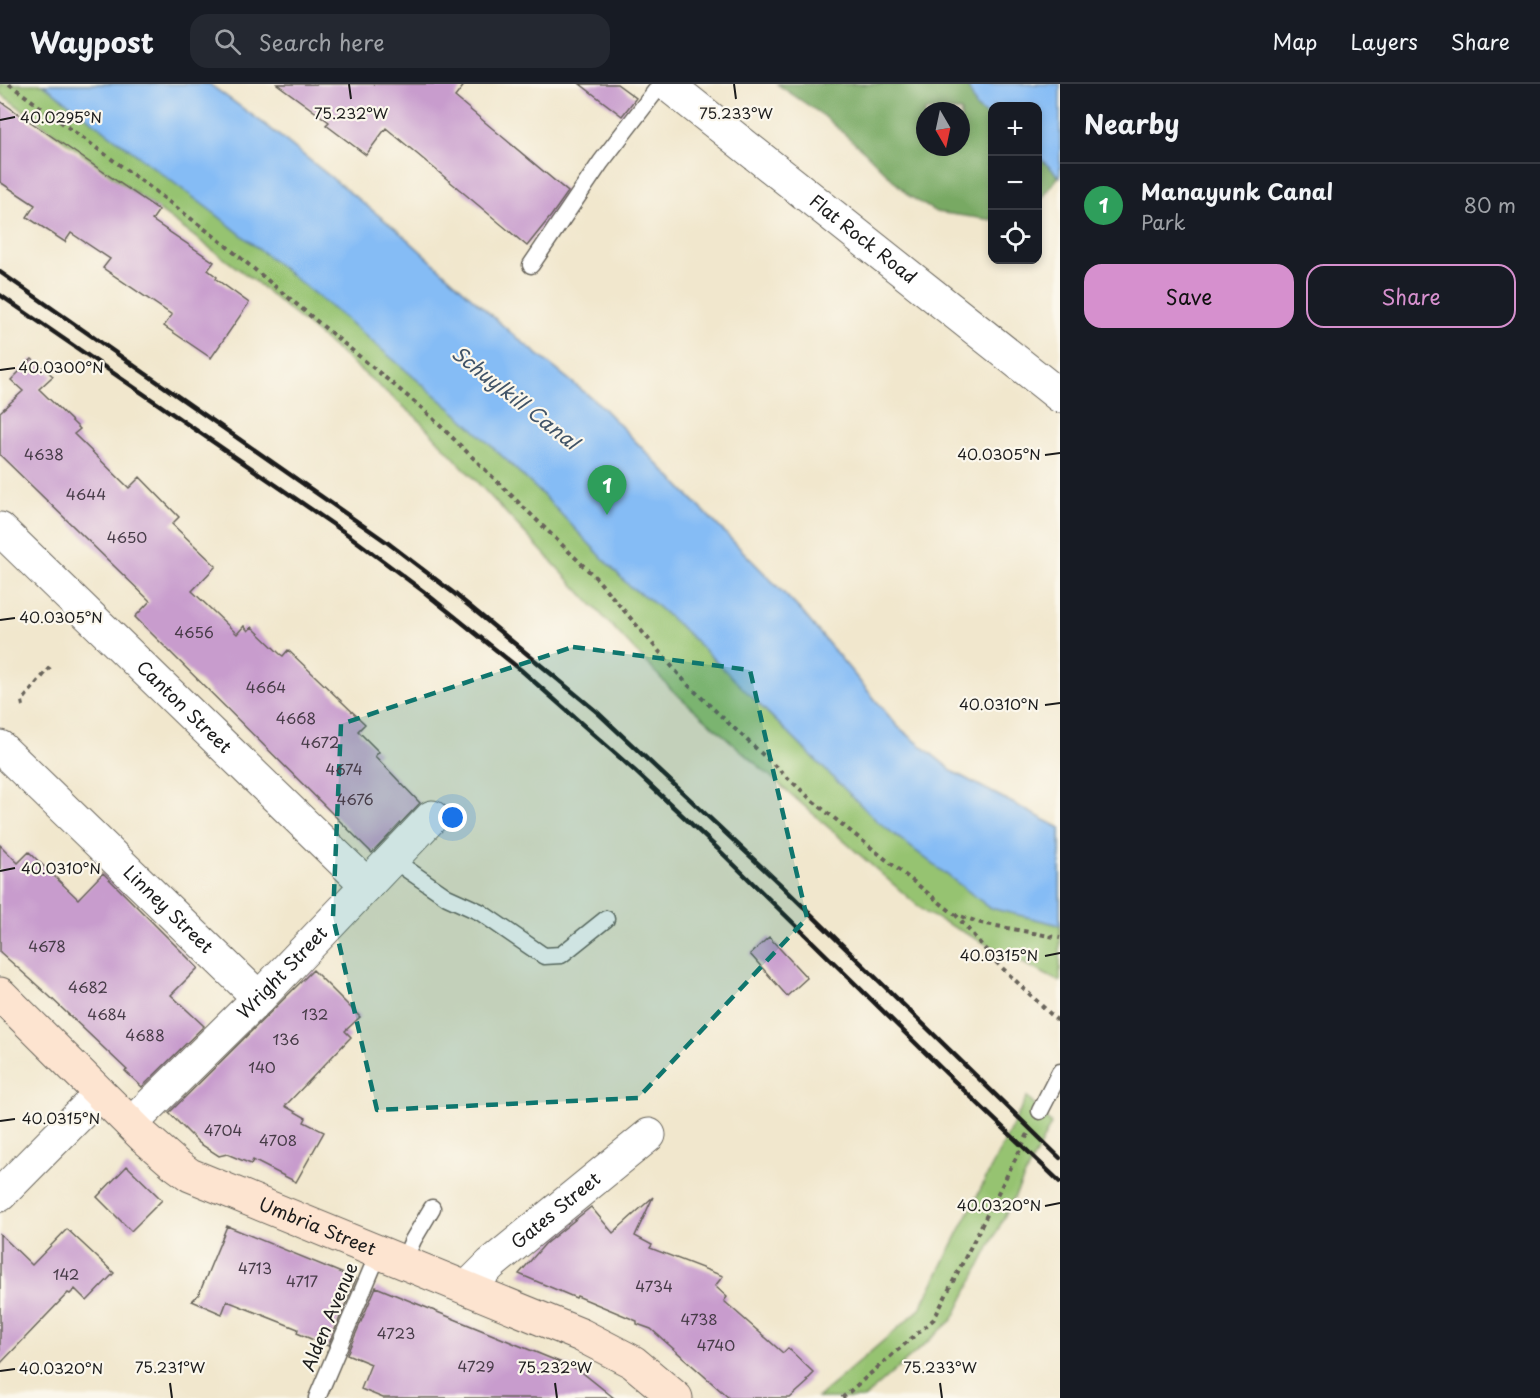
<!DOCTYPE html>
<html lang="en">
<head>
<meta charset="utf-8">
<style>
  body { margin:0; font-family:"Playpen Sans",sans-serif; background:#242831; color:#f1f3f6 }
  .controls { position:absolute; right:18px; top:18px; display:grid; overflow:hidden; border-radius:12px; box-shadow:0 3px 9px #0003 }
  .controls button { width:54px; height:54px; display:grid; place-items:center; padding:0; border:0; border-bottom:2px solid #363941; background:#171b24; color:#f1f3f6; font:30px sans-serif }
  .compass { position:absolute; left:916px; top:18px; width:54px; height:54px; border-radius:50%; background:#171b24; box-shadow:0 3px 9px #0003; rotate:171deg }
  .you { position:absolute; left:453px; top:734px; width:21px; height:21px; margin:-15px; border:4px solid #fff; border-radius:50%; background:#1a73e8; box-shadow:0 0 0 9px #1a73e833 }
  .badge { display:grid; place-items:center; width:39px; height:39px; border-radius:50%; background:#d690ce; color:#fff; font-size:20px; font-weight:700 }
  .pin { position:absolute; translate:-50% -50px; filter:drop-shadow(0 2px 3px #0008) }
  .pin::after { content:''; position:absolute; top:32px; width:21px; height:18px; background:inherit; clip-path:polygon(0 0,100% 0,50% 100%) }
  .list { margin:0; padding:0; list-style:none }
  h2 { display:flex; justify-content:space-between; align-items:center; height:78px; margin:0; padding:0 24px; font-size:26px }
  h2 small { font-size:20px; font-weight:400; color:#9ea1a6 }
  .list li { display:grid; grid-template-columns:39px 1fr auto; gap:18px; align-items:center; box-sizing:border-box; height:84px; padding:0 24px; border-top:2px solid #363941 }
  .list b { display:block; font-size:22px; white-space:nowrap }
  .list p { margin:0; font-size:20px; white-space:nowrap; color:#9ea1a6 }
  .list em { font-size:20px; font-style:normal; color:#9ea1a6 }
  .actions { display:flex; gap:12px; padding:18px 24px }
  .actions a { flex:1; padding:14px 0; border:2px solid #d690ce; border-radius:18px; text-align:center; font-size:21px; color:#d690ce }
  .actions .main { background:#d690ce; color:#111 }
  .icon { flex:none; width:33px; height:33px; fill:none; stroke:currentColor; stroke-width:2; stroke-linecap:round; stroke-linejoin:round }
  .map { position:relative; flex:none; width:1060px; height:1314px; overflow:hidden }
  header { display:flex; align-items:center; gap:36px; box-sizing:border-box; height:84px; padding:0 30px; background:#171b24; border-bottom:2px solid #363941 }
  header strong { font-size:28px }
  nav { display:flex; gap:33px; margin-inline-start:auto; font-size:21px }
  .search { width:420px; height:54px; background:#242831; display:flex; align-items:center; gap:15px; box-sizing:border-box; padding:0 21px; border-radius:18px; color:#9ea1a6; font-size:22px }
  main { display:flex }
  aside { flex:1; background:#171b24 }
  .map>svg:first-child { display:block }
  .green { fill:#96c371; stroke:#597046; stroke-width:1.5 }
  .forest { fill:#78a963; stroke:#4a6240; stroke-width:1.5; fill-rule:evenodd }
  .water { fill:#85bcf5; stroke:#506c88; stroke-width:1.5 }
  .building { fill:#c89ccd }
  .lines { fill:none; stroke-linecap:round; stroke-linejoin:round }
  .lane-casing { stroke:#67635a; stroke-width:19 }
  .street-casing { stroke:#67635a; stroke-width:35 }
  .secondary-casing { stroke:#67635a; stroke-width:35 }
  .path { stroke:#67635a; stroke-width:4; stroke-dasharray:4.5 4.5; stroke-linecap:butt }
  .lane { stroke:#fff; stroke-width:16 }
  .street { stroke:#fff; stroke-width:33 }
  .secondary { stroke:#fde4d0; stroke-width:33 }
  .rail { stroke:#1c1c1c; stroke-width:4.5 }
  .marked { fill:#0f766e; fill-opacity:0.2; stroke:#0f766e; stroke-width:4.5; stroke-dasharray:12 8; stroke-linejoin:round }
  .ticks { fill:none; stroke:#1c1c1c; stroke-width:2 }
  .labels { text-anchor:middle; stroke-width:4.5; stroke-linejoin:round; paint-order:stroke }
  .number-label { font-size:15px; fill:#473c48 }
  .street-label { font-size:18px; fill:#1c1c1c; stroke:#fbf7ec }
  .water-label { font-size:20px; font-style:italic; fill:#415468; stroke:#fbf7ec }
  .ticks-label { font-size:15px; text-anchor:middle; fill:#1c1c1c; stroke:#fbf7ec; stroke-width:4.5; stroke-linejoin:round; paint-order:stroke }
</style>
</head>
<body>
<header>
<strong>Waypost</strong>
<div class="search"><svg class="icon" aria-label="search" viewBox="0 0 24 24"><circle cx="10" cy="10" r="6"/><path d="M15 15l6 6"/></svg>Search here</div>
<nav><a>Map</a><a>Layers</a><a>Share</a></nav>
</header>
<main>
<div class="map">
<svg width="1060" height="1314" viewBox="0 0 1060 1314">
  <rect width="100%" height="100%" fill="#fbf7ec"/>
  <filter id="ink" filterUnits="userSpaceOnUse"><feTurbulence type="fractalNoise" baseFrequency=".0167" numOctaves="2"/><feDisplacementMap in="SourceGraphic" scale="12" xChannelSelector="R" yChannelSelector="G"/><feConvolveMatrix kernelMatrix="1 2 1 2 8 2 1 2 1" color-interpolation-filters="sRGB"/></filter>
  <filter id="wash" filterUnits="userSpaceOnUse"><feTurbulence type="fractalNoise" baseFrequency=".008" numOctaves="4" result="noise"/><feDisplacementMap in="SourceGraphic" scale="24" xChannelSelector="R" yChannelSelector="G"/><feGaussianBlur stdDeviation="1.35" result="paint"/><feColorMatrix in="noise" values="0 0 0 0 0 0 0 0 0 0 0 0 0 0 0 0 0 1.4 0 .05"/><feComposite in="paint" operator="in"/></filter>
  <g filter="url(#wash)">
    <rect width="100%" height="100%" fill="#f1e7cd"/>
    <!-- green -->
    <path class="green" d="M0,0H209L267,42L398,147L511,249L599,320L802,528L897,642L955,689L1060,744V898L926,829L672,606L417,334L256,198L0,9Z
      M1027,1013L1051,1040L953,1235L864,1314H817L920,1225Z"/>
    <!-- forest -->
    <path class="forest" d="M777,0H967L977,24L992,35V136L936,128L909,112L865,68L824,32ZM925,27H961V63H925Z
      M1038,72L1059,92L1038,120Z"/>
    <!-- water -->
    <path class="water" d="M43,0H209L267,42L398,147L511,249L599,320L802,528L897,642L955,689L1060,744V841L990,824L877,737L685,547L649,515L630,503L543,411L463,335L348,237L218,132Z
      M967,0H1060V93L1038,72V22H993L992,35L977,24Z"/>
    <g id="blocks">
      <!-- building -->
      <path class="building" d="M277,0H465L455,13L568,108L551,132L527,162L386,44L366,71L326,41L329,38Z
        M580,0H617L636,14L622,32Z
        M0,17L159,126L152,136L214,178L208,186L217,193L216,195L249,219L211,274L164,242L172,231L103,184L110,175L71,149L65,158L27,133L35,121L0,98Z
        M32,275L53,292L39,305L80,345L74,350L129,404L140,393L179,433L172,440L216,482L192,507L237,550L244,542L248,547L252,543L280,570L283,572L288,566L365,640L358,647L379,668L375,672L420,719L372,769L135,533L150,517L0,371V328L23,307L11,296Z
        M0,761L18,779L29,768L78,815L103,789L198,884L171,911L204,942L142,1003L125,987L127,986L48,911L0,868Z
        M769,853L807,894L787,912L750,870Z
        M313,886L360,933L345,947L351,953L285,1022L306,1034L304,1038L324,1048L296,1098L253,1076L251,1080L227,1070L219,1072L199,1059L169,1029Z
        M127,1082L162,1116L131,1147L97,1113Z
        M653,1113L635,1152L652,1161L650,1164L723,1192L715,1202L727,1213L724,1217L783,1269L788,1264L814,1289L807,1296L809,1297L790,1314H729L651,1245L637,1240V1237L577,1212L576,1214L519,1190L545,1160L591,1123L613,1149Z
        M227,1142L356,1195L328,1262L297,1249L298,1245L227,1217L222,1230L192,1217L199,1210Z
        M67,1145L114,1189L87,1217L75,1205L70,1210L68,1209L0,1280V1150L32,1181Z
        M376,1203L579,1286L614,1314H383L361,1305L371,1280L347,1270Z"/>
    </g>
  </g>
  <g filter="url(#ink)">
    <use href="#blocks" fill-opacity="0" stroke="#67635a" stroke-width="1.5"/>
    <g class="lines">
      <defs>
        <path id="lane" d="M531,181L601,78L661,0
          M392,775L447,813L480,828L544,872L561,871L606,835
          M1040,1027L1060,988
          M403,1178L413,1156L432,1124
          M317,1314L379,1168"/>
        <g id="street">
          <path id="s1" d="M667,0L1060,312"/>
          <path id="s2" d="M0,445L367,801"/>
          <path id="s3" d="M0,663L259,914"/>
          <path id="s4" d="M131,1040L259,914L432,733"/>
          <path d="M0,1111L100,1010"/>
          <path id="s5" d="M467,1204L491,1180L649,1051"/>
        </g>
        <g id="secondary">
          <path id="s6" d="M0,910L143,1052L175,1080L190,1091L581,1251L633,1278L676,1314"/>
        </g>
      </defs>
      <!-- lane casing -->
      <use href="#lane" class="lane-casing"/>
      <!-- street casing -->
      <use href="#street" class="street-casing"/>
      <!-- secondary casing -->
      <use href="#secondary" class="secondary-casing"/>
      <!-- path -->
      <path class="path" d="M9,0L147,101L219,156L423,325L597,495L687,600L722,633L814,718L954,830L981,839L1060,854
        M23,622L22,617L50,583
        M955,830L997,879L1060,939
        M842,1314L934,1235L1030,1046"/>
      <!-- lane -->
      <use href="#lane" class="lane"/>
      <!-- street -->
      <use href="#street" class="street"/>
      <!-- secondary -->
      <use href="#secondary" class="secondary"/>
      <!-- rail -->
      <path class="rail" d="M0,188L388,459L455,510L597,628L781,801L1060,1074
        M0,211L347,450L423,507L521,586L635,687L718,765L947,990L1060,1098"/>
    </g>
  </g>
  <!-- marked area -->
  <path class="marked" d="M573,563L750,586L807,834L638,1014L377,1026L333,833L341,640Z"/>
  <!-- ticks -->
  <path class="ticks" d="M349,0L351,15M734,0L736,15M0,36L15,33M0,286L15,284M1045,371L1060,369M0,536L15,534M1045,621L1060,619M0,787L15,784M1045,872L1060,869M0,1037L15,1035M1045,1122L1060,1119M0,1287L15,1285M170,1299L172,1314M555,1299L557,1314M940,1299L942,1314"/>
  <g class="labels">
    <!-- number labels -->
    <g class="number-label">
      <text x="44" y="376">4638</text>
      <text x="86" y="416">4644</text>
      <text x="127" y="459">4650</text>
      <text x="194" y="554">4656</text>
      <text x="266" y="609">4664</text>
      <text x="296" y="640">4668</text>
      <text x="320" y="664">4672</text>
      <text x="344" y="691">4674</text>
      <text x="355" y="721">4676</text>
      <text x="47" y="868">4678</text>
      <text x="88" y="909">4682</text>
      <text x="107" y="936">4684</text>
      <text x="315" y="936">132</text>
      <text x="145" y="957">4688</text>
      <text x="286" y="961">136</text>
      <text x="262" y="989">140</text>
      <text x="223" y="1052">4704</text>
      <text x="278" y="1062">4708</text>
      <text x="255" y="1190">4713</text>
      <text x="66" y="1196">142</text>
      <text x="302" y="1203">4717</text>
      <text x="654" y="1208">4734</text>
      <text x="699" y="1241">4738</text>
      <text x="396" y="1255">4723</text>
      <text x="716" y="1267">4740</text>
      <text x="476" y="1288">4729</text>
    </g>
    <!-- street labels -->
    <g class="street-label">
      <text dy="6" stroke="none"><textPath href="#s1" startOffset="250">Flat Rock Road</textPath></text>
      <text dy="6" stroke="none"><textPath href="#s2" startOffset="256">Canton Street</textPath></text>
      <text dy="6" stroke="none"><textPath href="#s3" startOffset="234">Linney Street</textPath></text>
      <text dy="6" stroke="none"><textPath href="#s4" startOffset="214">Wright Street</textPath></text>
      <text dy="6" stroke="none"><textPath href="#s5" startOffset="118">Gates Street</textPath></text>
      <text dy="6" stroke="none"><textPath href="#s6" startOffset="400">Umbria Street</textPath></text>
      <text transform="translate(330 1233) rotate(-67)" y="6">Alden Avenue</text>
    </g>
    <!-- water labels -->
    <g class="water-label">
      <text transform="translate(515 314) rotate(38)" y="7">Schuylkill Canal</text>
    </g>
  </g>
  <g class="ticks-label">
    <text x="351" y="35">75.232°W</text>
    <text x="736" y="35">75.233°W</text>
    <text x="61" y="39">40.0295°N</text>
    <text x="61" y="289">40.0300°N</text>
    <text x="999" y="376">40.0305°N</text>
    <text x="61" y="539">40.0305°N</text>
    <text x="999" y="626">40.0310°N</text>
    <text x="61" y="790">40.0310°N</text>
    <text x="999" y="877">40.0315°N</text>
    <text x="61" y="1040">40.0315°N</text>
    <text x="999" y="1127">40.0320°N</text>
    <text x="170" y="1289">75.231°W</text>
    <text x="555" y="1289">75.232°W</text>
    <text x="940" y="1289">75.233°W</text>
    <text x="61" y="1290">40.0320°N</text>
  </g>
</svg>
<div class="controls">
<button>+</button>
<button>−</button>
<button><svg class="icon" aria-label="locate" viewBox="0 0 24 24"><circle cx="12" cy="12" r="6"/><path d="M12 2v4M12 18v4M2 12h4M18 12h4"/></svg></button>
</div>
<svg class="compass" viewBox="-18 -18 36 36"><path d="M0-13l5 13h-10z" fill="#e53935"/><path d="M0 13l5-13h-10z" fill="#9ea1a6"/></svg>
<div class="you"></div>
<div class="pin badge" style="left:607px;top:431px;background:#2e9e5b">1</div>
</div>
<aside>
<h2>Nearby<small></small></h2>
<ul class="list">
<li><span class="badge" style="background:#2e9e5b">1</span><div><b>Manayunk Canal</b><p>Park</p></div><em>80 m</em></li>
</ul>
<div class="actions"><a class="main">Save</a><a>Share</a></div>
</aside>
</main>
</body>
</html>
